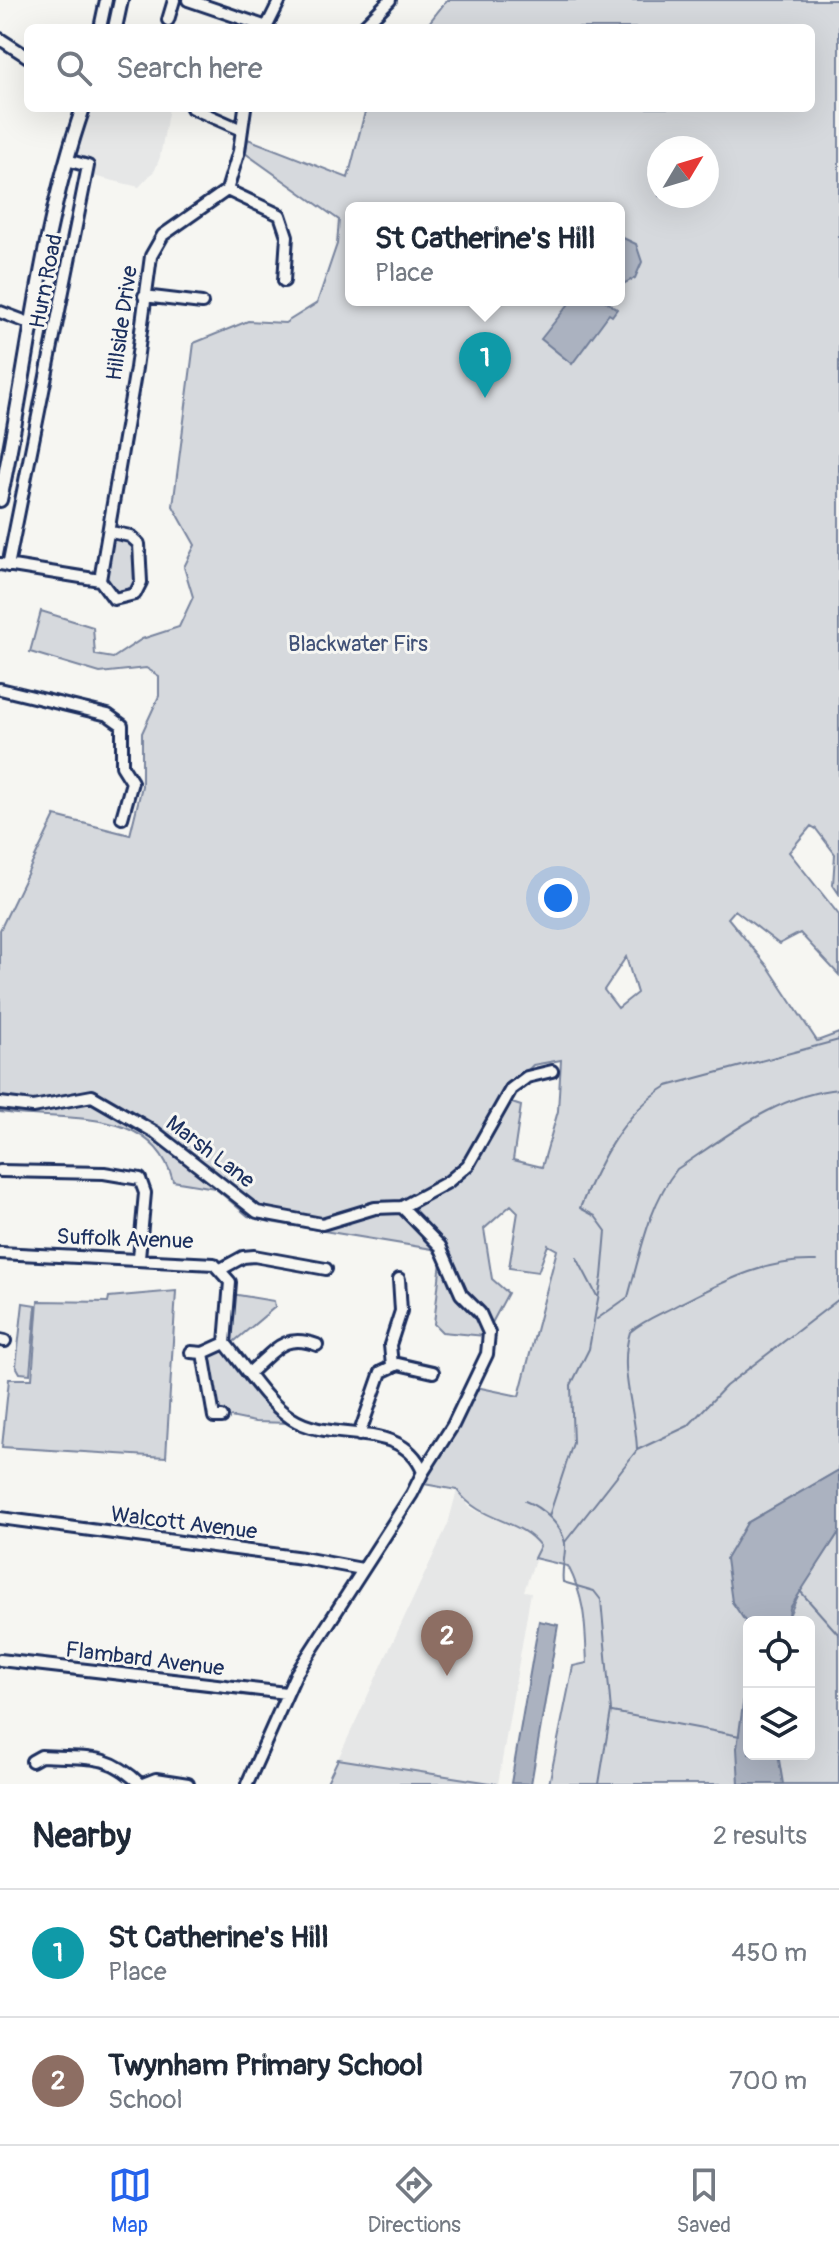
<!DOCTYPE html>
<html lang="en">
<head>
<meta charset="utf-8">
<style>
  body { margin:0; font-family:Pangolin,sans-serif; background:#f6f6f7; color:#1f2937 }
  .controls { position:absolute; right:24px; bottom:24px; display:grid; overflow:hidden; border-radius:12px; box-shadow:0 8px 32px #0002 }
  .controls button { width:72px; height:72px; display:grid; place-items:center; padding:0; border:0; border-bottom:2px solid #e0e1e3; background:#fff; color:#1f2937; font:40px sans-serif }
  .compass { position:absolute; left:647px; top:136px; width:72px; height:72px; border-radius:50%; background:#fff; box-shadow:0 8px 32px #0002; rotate:52deg }
  .you { position:absolute; left:558px; top:898px; width:28px; height:28px; margin:-20px; border:6px solid #fff; border-radius:50%; background:#1a73e8; box-shadow:0 0 0 12px #1a73e833 }
  .badge { display:grid; place-items:center; width:52px; height:52px; border-radius:50%; background:#2563eb; color:#fff; font-size:26px; font-weight:700 }
  .pin { position:absolute; translate:-50% -66px; filter:drop-shadow(0 2px 4px #0008) }
  .pin::after { content:''; position:absolute; top:42px; width:28px; height:24px; background:inherit; clip-path:polygon(0 0,100% 0,50% 100%) }
  .popup { position:absolute; left:345px; top:202px; width:280px; height:104px; box-sizing:border-box; display:grid; place-content:center; border-radius:12px; background:#fff; filter:drop-shadow(0 2px 6px #0005); font-size:26px; white-space:nowrap; color:#747a83 }
  .popup b { font-size:30px; color:#1f2937 }
  .popup::after { content:''; position:absolute; left:50%; top:100%; margin-left:-16px; border:16px solid transparent; border-top-color:#fff }
  .list { margin:0; padding:0; list-style:none }
  h2 { display:flex; justify-content:space-between; align-items:center; height:104px; margin:0; padding:0 32px; font-size:34px }
  h2 small { font-size:26px; font-weight:400; color:#747a83 }
  .list li { display:grid; grid-template-columns:52px 1fr auto; gap:24px; align-items:center; box-sizing:border-box; height:128px; padding:0 32px; border-top:2px solid #e0e1e3 }
  .list b { display:block; font-size:30px; white-space:nowrap }
  .list p { margin:0; font-size:26px; white-space:nowrap; color:#747a83 }
  .list em { font-size:26px; font-style:normal; color:#747a83 }
  .icon { flex:none; width:44px; height:44px; fill:none; stroke:currentColor; stroke-width:2; stroke-linecap:round; stroke-linejoin:round }
  .map { position:relative; flex:none; width:839px; height:1784px; overflow:hidden }
  .search { position:absolute; background:#fff; box-shadow:0 8px 32px #0002; left:24px; right:24px; top:24px; height:88px; display:flex; align-items:center; gap:20px; box-sizing:border-box; padding:0 28px; border-radius:12px; color:#747a83; font-size:30px }
  .sheet { height:360px; background:#fff }
  nav { display:flex; justify-content:space-around; align-items:center; box-sizing:border-box; height:112px; border-top:2px solid #e0e1e3; background:#fff; font-size:22px; color:#747a83 }
  nav a { display:grid; justify-items:center; gap:4px }
  nav .on { color:#2563eb }
  .map>svg:first-child { display:block }
  .built { fill:#e6e7e7 }
  .green { fill:#d6d9dd; stroke:#78849e; stroke-width:2; fill-rule:evenodd }
  .water { fill:#abb2c0; stroke:#717e99; stroke-width:2 }
  .lines { fill:none; stroke-linecap:round; stroke-linejoin:round }
  .stream { stroke:#717e99; stroke-width:2 }
  .minor-casing { stroke:#1b2f5e; stroke-width:16 }
  .major-casing { stroke:#1b2f5e; stroke-width:18 }
  .minor { stroke:#f6f6f2; stroke-width:10 }
  .major { stroke:#f6f6f2; stroke-width:12 }
  .labels { text-anchor:middle; stroke-width:6; stroke-linejoin:round; paint-order:stroke }
  .street-label { font-size:22px; fill:#1b2f5e; stroke:#f6f6f2 }
  .park-label { font-size:22px; fill:#405177; stroke:#f6f6f2 }
</style>
</head>
<body>
<div class="map">
<svg width="839" height="1784" viewBox="0 0 839 1784">
  <rect width="100%" height="100%" fill="#f6f6f2"/>
  <filter id="ink" filterUnits="userSpaceOnUse"><feTurbulence type="fractalNoise" baseFrequency=".0125" numOctaves="2"/><feDisplacementMap in="SourceGraphic" scale="16" xChannelSelector="R" yChannelSelector="G"/><feConvolveMatrix kernelMatrix="1 2 1 2 8 2 1 2 1" color-interpolation-filters="sRGB"/></filter>
  <g filter="url(#ink)">
    <!-- built -->
    <path class="built" d="M90,108H169L160,157L155,170L139,187L93,176L96,166L76,158Z
      M457,1490L470,1508L532,1535L540,1546L524,1591L531,1592L498,1784L338,1759L448,1524Z"/>
    <!-- green -->
    <path class="green" d="M447,0H839V894L833,885L835,854L816,829L811,826L789,852L839,915V975L800,933L779,944L735,910L728,918L769,968L817,1041L839,1033V1470L747,1523L732,1602L741,1611L788,1618L800,1591L839,1532V1784H549L573,1666L587,1663C585,1625 586,1601 568,1566L534,1558L540,1546C520,1518 481,1523 457,1490L424,1484L454,1433L476,1387L519,1396L557,1250L548,1245L538,1272L509,1268L518,1212L511,1205L484,1229L492,1279L508,1293L485,1336L442,1332L434,1324L441,1261L432,1249L270,1222L248,1216L215,1188L173,1181C153,1104 62,1122 0,1112V930L55,816L130,835L142,786V733L159,696V676L146,668L100,673L30,652L41,611L93,627L95,655L113,658L142,639L179,627L193,597L184,567L195,545L173,506L194,343L248,321L285,323L317,303L337,244L339,220L245,153L248,139L348,178L366,108H811V28H425ZM659,148H707V196H659ZM351,208H619V300H351ZM626,957L637,993L618,1008L604,990ZM561,1060L558,1111L542,1167L513,1160L521,1106L500,1099L533,1065ZM749,1622H809V1754H749Z
      M113,536L129,539L136,546L139,581L132,592L115,596L103,580Z
      M176,1291L166,1457L2,1447L9,1379H32L38,1301L108,1302L109,1297Z
      M232,1294L274,1301L275,1307L230,1345Z
      M23,1303L36,1305L30,1374L20,1373L16,1366Z
      M224,1347L289,1423L255,1422L215,1414L206,1356Z
      M338,1759L497,1784H326Z"/>
    <!-- water -->
    <path class="water" d="M619,236L636,244L642,262L635,278L619,286Z
      M572,300H604L617,309L612,316L609,314L572,364L541,339Z
      M839,1470V1532L790,1608L788,1622H749V1754H778L783,1784H739L737,1748L747,1675L745,1621L732,1602L726,1559L747,1523Z
      M539,1621L558,1625L531,1784L511,1783Z"/>
    <g class="lines">
      <!-- stream -->
      <path class="stream" d="M577,1258L597,1296
        M597,1319L628,1297C640,1255 649,1204 677,1169C727,1136 778,1094 839,1089
        M637,1450C636,1410 618,1371 630,1332C644,1320 663,1313 679,1304C723,1282 765,1259 816,1261
        M525,1501C541,1507 562,1525 565,1543C566,1555 561,1569 563,1582L594,1591L601,1600L611,1711L599,1784
        M549,1516L573,1443L571,1385L589,1349L602,1277L606,1231L595,1216L580,1208C599,1162 623,1113 667,1086L839,1040
        M565,1542L637,1450L688,1426L726,1386L839,1299
        M800,1591L839,1635
        M612,1712L740,1736"/>
      <defs>
        <path id="minor" d="M188,0L267,27
          M168,20L174,0
          M100,28L106,0
          M266,28L280,0
          M362,28L390,0
          M0,39L28,57
          M192,108L242,130
          M227,190L280,215L287,236L284,281
          M144,296L202,303
          M0,312L32,324
          M0,564L100,580L136,368L151,256L163,235L227,190L239,151L245,108
          M8,566L88,166L67,160
          M100,580L114,599L135,594L141,582L139,544L130,536L111,532
          M0,689L108,715L122,725V766L132,782L122,818
          M0,1103L33,1107L92,1096L156,1133L257,1212L322,1224L375,1208L402,1207L448,1182L468,1165L511,1089L527,1077L552,1071
          M0,1171L104,1173L140,1179L145,1193L139,1258
          M402,1207L440,1246L461,1294L480,1313L489,1333L487,1354L453,1425L423,1472
          M0,1253L214,1264L230,1282L225,1343C245,1367 265,1401 291,1418C331,1445 402,1418 423,1472L412,1494L296,1674L247,1784
          M221,1269L243,1257L254,1256L326,1269
          M0,1340L5,1341
          M191,1352L203,1353
          M392,1365L390,1345L401,1311L399,1279
          M249,1373C274,1352 283,1332 317,1345
          M222,1417H214L203,1353L225,1343
          M359,1435L381,1372L398,1364L433,1372
          M0,1518L303,1558L362,1569
          M0,1660L286,1693
          M32,1761L41,1756C85,1759 106,1751 140,1784
          M143,1784L156,1779L188,1784"/>
        <path id="major" d="M115,28L121,0
          M0,500C28,370 39,234 83,108"/>
      </defs>
      <!-- minor casing -->
      <use href="#minor" class="minor-casing"/>
      <!-- major casing -->
      <use href="#major" class="major-casing"/>
      <!-- minor -->
      <use href="#minor" class="minor"/>
      <!-- major -->
      <use href="#major" class="major"/>
    </g>
  </g>
  <g class="labels">
    <!-- street labels -->
    <g class="street-label">
      <text transform="translate(45 281) rotate(-79)" y="8">Hurn Road</text>
      <text transform="translate(121 323) rotate(-82)" y="8">Hillside Drive</text>
      <text transform="translate(211 1151) rotate(37)" y="8">Marsh Lane</text>
      <text transform="translate(125 1238) rotate(2)" y="8">Suffolk Avenue</text>
      <text transform="translate(184 1522) rotate(7)" y="8">Walcott Avenue</text>
      <text transform="translate(145 1658) rotate(7)" y="8">Flambard Avenue</text>
    </g>
    <!-- park labels -->
    <g class="park-label">
      <text x="358" y="651">Blackwater Firs</text>
    </g>
  </g>
</svg>
<div class="controls">
<button><svg class="icon" aria-label="locate" viewBox="0 0 24 24"><circle cx="12" cy="12" r="6"/><path d="M12 2v4M12 18v4M2 12h4M18 12h4"/></svg></button>
<button><svg class="icon" aria-label="layers" viewBox="0 0 24 24"><path d="M12 4l9 5-9 5-9-5zM3 14l9 5 9-5"/></svg></button>
</div>
<svg class="compass" viewBox="-18 -18 36 36"><path d="M0-13l5 13h-10z" fill="#e53935"/><path d="M0 13l5-13h-10z" fill="#747a83"/></svg>
<div class="you"></div>
<div class="pin badge" style="left:485px;top:398px;background:#0f9aa8">1</div>
<div class="popup"><b>St Catherine's Hill</b>Place</div>
<div class="pin badge" style="left:447px;top:1676px;background:#8d6e63">2</div>
<div class="search"><svg class="icon" aria-label="search" viewBox="0 0 24 24"><circle cx="10" cy="10" r="6"/><path d="M15 15l6 6"/></svg>Search here</div>
</div>
<section class="sheet">
<h2>Nearby<small>2 results</small></h2>
<ul class="list">
<li><span class="badge" style="background:#0f9aa8">1</span><div><b>St Catherine's Hill</b><p>Place</p></div><em>450 m</em></li>
<li><span class="badge" style="background:#8d6e63">2</span><div><b>Twynham Primary School</b><p>School</p></div><em>700 m</em></li>
</ul>
</section>
<nav>
<a class="on"><svg class="icon" aria-label="map" viewBox="0 0 24 24"><path d="M3 6l6-2 6 2 6-2v14l-6 2-6-2-6 2zM9 4v14M15 6v14"/></svg>Map</a>
<a><svg class="icon" aria-label="directions" viewBox="0 0 24 24"><path d="M12 3l9 9-9 9-9-9zM9 14v-3h6M13 9l2 2-2 2"/></svg>Directions</a>
<a><svg class="icon" aria-label="saved" viewBox="0 0 24 24"><path d="M7 4h10v16l-5-4-5 4z"/></svg>Saved</a>
</nav>
</body>
</html>
